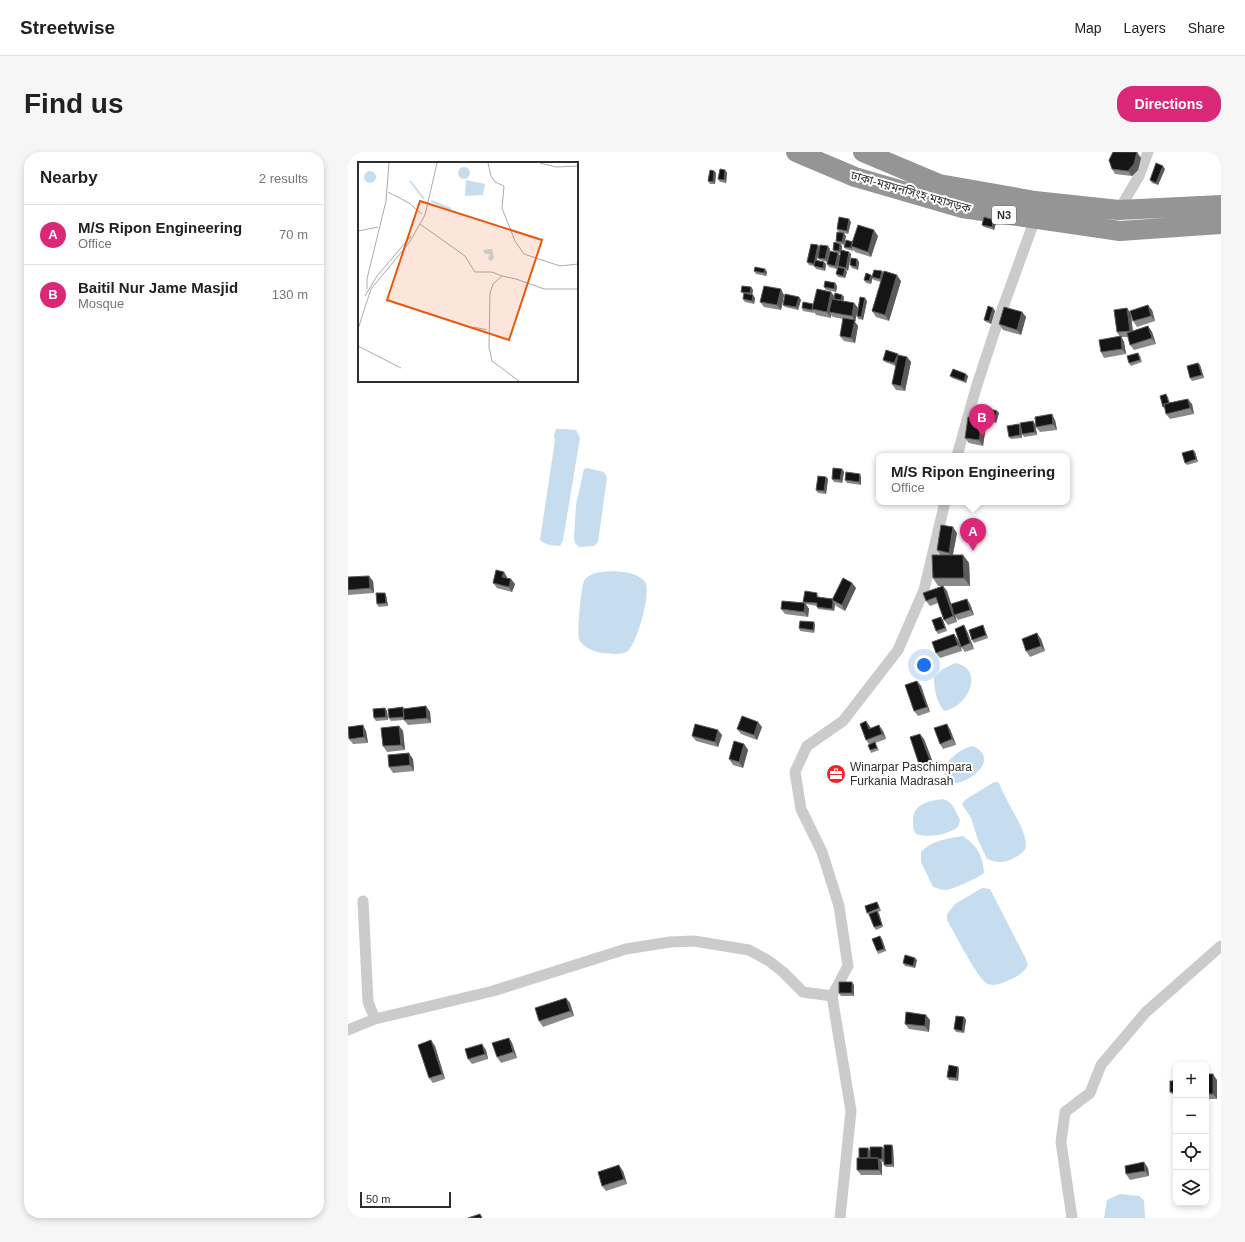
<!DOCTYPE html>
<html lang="en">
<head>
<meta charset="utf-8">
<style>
  body { margin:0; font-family:Arial,"Noto Sans Bengali",sans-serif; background:#f6f6f6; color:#202124 }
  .controls { position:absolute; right:12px; bottom:12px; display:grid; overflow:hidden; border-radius:8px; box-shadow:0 2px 6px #0003 }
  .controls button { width:36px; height:36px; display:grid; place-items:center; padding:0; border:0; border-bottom:1px solid #e0e0e0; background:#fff; color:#202124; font:20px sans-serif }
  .scale { position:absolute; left:12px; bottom:10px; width:91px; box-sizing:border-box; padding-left:4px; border:2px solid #2e2e2e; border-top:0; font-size:11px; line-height:14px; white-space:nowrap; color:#2e2e2e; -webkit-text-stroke:3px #fff; paint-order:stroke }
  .you { position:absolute; left:576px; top:513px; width:14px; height:14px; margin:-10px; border:3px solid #fff; border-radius:50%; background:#1a73e8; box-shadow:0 0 0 6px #1a73e833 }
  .badge { display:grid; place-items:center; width:26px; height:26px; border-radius:50%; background:#db2777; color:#fff; font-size:13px; font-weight:700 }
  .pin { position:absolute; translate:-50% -33px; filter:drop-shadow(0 1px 2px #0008) }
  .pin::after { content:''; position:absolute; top:21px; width:14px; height:12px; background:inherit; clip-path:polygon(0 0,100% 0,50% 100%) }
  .popup { position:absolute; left:528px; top:301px; width:194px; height:52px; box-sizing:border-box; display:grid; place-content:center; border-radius:8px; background:#fff; filter:drop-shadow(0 1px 3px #0005); font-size:13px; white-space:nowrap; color:#757577 }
  .popup b { font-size:15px; color:#202124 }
  .popup::after { content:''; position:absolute; left:50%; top:100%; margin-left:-8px; border:8px solid transparent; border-top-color:#fff }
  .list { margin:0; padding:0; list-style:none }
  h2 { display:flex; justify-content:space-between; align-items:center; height:52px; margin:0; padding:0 16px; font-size:17px }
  h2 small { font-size:13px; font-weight:400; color:#757577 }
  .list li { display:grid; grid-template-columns:26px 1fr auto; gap:12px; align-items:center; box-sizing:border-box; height:60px; padding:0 16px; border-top:1px solid #e0e0e0 }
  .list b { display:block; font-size:15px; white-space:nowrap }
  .list p { margin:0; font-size:13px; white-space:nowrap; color:#757577 }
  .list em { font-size:13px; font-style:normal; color:#757577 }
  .icon { flex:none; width:22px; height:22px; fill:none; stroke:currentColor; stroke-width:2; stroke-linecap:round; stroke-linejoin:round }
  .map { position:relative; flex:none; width:873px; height:1066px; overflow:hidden; border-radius:16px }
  header { display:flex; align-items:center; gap:24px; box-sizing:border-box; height:56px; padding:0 20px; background:#fff; border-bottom:1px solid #e0e0e0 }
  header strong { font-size:19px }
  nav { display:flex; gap:22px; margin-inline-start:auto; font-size:14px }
  .intro { display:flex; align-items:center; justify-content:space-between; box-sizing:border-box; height:96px; padding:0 24px }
  h1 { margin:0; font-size:28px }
  .button { padding:10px 18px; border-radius:16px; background:#db2777; color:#fff; font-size:14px; font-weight:700 }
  main { display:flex; gap:24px; padding:0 24px }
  aside { flex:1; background:#fff; border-radius:16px; box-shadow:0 2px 6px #0003 }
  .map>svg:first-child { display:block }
  .water { fill:#c5ddee }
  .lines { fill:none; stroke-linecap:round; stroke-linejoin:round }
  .street { stroke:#cbcbcb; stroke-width:11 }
  .highway { stroke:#959595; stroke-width:20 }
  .wall { fill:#8a8a8a }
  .shaded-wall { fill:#5b5b5b }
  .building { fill:#151515; stroke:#5b5b5b }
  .labels { text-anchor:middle; stroke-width:4; stroke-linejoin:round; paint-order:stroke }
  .shield { fill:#fff; stroke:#6d6d6d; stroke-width:1 }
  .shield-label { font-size:11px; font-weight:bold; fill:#2e2e2e }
  .street-label { font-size:12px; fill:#2e2e2e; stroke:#fff }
  .poi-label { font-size:12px; fill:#2e2e2e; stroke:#fff; text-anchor:start }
  .inset-river { fill:none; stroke:#c5ddee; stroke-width:2 }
  .inset-road { fill:none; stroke:#ababab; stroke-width:1 }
  .view { fill:#e8590c; fill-opacity:0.15; stroke:#e8590c; stroke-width:2 }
  .inset-edge { fill:none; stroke:#2e2e2e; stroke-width:2 }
</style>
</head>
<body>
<header>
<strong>Streetwise</strong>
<nav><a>Map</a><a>Layers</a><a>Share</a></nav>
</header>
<div class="intro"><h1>Find us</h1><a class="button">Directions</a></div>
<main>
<aside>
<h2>Nearby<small>2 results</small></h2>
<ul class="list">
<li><span class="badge">A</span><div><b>M/S Ripon Engineering</b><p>Office</p></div><em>70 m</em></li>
<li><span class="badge">B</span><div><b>Baitil Nur Jame Masjid</b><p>Mosque</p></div><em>130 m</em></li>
</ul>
</aside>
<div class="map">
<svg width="873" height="1066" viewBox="0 0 873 1066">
  <rect width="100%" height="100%" fill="#fff"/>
  <!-- water -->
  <path class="water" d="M208,277H216L228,278L232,286L215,388L212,394C203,393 199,394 192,388L207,288L206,284Z
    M239,316L256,320L259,326L250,390L246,394L231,395L227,391L226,386L228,353L235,321L236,317Z
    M266,419C276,420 291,421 297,430C304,440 289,491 280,499C274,503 263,502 256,501C248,501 234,495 231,487C229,480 233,435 236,429C236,428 239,425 240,425C247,419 257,420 266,419Z
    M607,511C637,516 621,555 596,559C589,550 586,538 586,526L593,518Z
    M625,594C657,609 611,639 600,629C596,625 596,618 596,614C604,605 613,596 625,594Z
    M646,630H650C653,634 654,639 657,644C663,657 678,678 678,693C678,700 671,703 666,706C656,711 650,711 639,707L630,688L623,666L614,652L617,648Z
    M595,647C606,650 607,659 612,668L610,675C599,683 581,686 568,682C565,678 565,674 565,669C565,652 580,649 595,647Z
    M615,684C629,694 635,703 636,721C630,726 606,737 598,738C594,738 589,736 585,735L573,710V700C584,688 599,687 615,684Z
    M634,736L642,737L677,805L680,813C676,821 667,826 659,829C652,832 645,835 638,831C629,825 606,780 599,768V762L607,752Z
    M772,1042L791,1044L796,1048L797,1066H756L759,1048Z"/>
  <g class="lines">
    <!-- street -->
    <path class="street" d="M771,58L791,24L800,0
      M609,304L628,236L650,169L687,67
      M15,749L20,850L27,867
      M484,844L503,959L492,1066
      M0,878L27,867L145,839L278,797L322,790L346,789L401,798L421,809L435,820L455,840L484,844L500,814L491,754L474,700L453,657L447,620L459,594L495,569L550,498L576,438L597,350
      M724,1066L713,990L717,960L742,941L753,913L798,860L873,794"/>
    <!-- highway -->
    <path class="highway" d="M448,0L507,25L614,56L772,79L873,72
      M515,0L591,32L687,49L771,58L873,53"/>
  </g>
  <!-- wall -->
  <path class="wall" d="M793,6L790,18L784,24L767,22L764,17Z
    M817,17L810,33L804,31L802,28Z
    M377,18L379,21L378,31L372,30L370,27Z
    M366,19L368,21L367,32H362L360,29Z
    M646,68L648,71L646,78L636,75L634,73Z
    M503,70L500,82L491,80L489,77Z
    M498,84L496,93L493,92L494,94V98L503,102L500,119L497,118L499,120L497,126L490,125L488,122L491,116L490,114L493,102L490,101L492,104L489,117L481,115L479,112L487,100L485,98L489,91L488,89Z
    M530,84L523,105L507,100L506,98L505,99L498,97L496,95L505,90Z
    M472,96L482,97L479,110L472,108L470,106V104L469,108L478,112L477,119L468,117L466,114L461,113L459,110Z
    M509,107L511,110L510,118L504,116L502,113Z
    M417,117L419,120L418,124L408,122L406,119Z
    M535,121L553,129L541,169L528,165L524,159L533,130L526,128L524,126L523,132L518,131L516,128L523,123L524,125Z
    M487,131L489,134L488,140L478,138L476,135Z
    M403,135L405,138L404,143L407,146L406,152L397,150L395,147L396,142L393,140Z
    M483,140L486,144L494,143L496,145L495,149L506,151L510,156L507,170L510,174L507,191L496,189L492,184L495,167L485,165L483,163V166L468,163L466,160V161L455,159L454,156L466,152Z
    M436,143L433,158L416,155L412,150Z
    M451,145L453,148L450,158L437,155L435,153Z
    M519,149L515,168L510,167L509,164Z
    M645,156L647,159L643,172L638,170L636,168Z
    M779,156L783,162L785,179L800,174L804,180L808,192L786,198L782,193L780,185H773L776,190L778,202L756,206L753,200L772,185L769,180Z
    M804,158L807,169L789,175L785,169Z
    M674,160L678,165L673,183L655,178L651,172Z
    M550,203L559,205L563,210L557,239L548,238L544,232L548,214L537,210L535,208Z
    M792,203L794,210L783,214L781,211Z
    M850,211L852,213L856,226L844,229L842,226Z
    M602,224H620L618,231L604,226Z
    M818,242L820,245L822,251L844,252L846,262L822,267L818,262L817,257L815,255Z
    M649,259L651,261L648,271L638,268L636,266Z
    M634,268L638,273L635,294L621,291L617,286Z
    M707,268L709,278L692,280L688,275Z
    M685,269L687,272L689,283L676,285L674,282Z
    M671,272L673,275L674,286L663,287L661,285Z
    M845,298L847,300L850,310L839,313L837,311Z
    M494,317L496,320L494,331L486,330L484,327Z
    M478,325L480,327L478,342L470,341L468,338Z
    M513,325V333L499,331L497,328Z
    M609,381L605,403H615L621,411L622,434H595L599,439L603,452H622L626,463L610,468L607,464L609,470L600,473L596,468L590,451L582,454L578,449L594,434H590L585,426L592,403L589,398Z
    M0,425L25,429L26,441L0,443Z
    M159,425V426L167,432L164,440L149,436L145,431Z
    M504,431L508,436L497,459L488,454L487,452L486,459L470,457L469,455V454L458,452L461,457L460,465L437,462L433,457L457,451L455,450L471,444V445L485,447Z
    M38,443L40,454L31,455L29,452Z
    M595,468L599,479L590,482L588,479Z
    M466,470L467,473L466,481L452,479L451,476Z
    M635,473L636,476L640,486L626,491L624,488Z
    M619,479L626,497L617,500L613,495Z
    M606,482L610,488L614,499L592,506L588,501Z
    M693,487L697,499L682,505L678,499Z
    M569,529L573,534L582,560L570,564L566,559Z
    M78,554L82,560L83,571L60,573L56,568L43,569L41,566L56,557Z
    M39,559L40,568L28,569L26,566Z
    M518,569L523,576L535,579L538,587L527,591L531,598L523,601L522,598L521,592L518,588Z
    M51,574L55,579L57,598L39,600L35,594Z
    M414,575L409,588L393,582L389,577Z
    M602,577L608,593L595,597L592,592Z
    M18,579L20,591L5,592L1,587Z
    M374,583L370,595L348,589L344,584Z
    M576,587L587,616L576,620L572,615Z
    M396,592L400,598L395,616L385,613L381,607Z
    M65,607L66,619L45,621L41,615Z
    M529,750L531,753L533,759L530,760L535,775L528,778L526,775L521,763L519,761Z
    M534,787L538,799L530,802L529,799Z
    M569,808L567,816L557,814L555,811Z
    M506,833V844H493L491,841Z
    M218,846L222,851L226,864L195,875L191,869Z
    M616,865L618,868L616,881L608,880L606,877Z
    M582,868L581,880L561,877L557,872Z
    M161,886L164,891L169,906L153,911L149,905Z
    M87,894L97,927L85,931L81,926Z
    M138,898L140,907L124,912L120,907Z
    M611,917L610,929L601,928L599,925Z
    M858,922L869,928V947H858Z
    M828,929V942H824L822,940Z
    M534,995L536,997L545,995L546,1015H538L536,1013V1010H533L534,1011V1023H513L509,1018L511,1006L522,999V1006Z
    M800,1016L801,1024L782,1028L778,1022Z
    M275,1019L279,1032L258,1039L254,1034Z"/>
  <!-- shaded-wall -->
  <path class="shaded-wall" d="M789,0L793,6L790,18L784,24L780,19Z
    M815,14L817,17L810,33L808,31Z
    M377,18L379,21L378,31L376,28Z
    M366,19L368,21L367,32L365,30Z
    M501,67L503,70L500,82L499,79Z
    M646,68L648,71L646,78L644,75Z
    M526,78L530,84L523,105L520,100Z
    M496,81L498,84L496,93L494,90Z
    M492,92L494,94L493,102L491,99Z
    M470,93L472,96L467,114L466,112Z
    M480,94L482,97L479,110L477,107Z
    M501,100L503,102L500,119L498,116Z
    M490,101L492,104L489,117L487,114Z
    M509,107L511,110L510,118L508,115Z
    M476,110L478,112L477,119L475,116Z
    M417,117L419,120L418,124L416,121Z
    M497,117L499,120L497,126L495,124Z
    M534,119L536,122L534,130L532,127Z
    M523,123L525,125L523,132L521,129Z
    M549,123L553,129L541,169L537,163Z
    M487,131L489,134L488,140L486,137Z
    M403,135L405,138L404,144L402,141Z
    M433,137L436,143L433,158L429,153Z
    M483,140L487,145L481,160L483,163V166L479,160Z
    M405,143L407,146L406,152L404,149Z
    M494,143L496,145L495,151L493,149Z
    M451,145L453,148L450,158L448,155Z
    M517,146L519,149L515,168L513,165Z
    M506,151L510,156L507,170L510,174L507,191L503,186L507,169L504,164Z
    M800,153L804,158L807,169L803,164Z
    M645,156L647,159L643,172L641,169Z
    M779,156L783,162L785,184L782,179Z
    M674,160L678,165L673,183L669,178Z
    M800,174L804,180L808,192L804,186Z
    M773,184L776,190L778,202L774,197Z
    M550,202L552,205L548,214L546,211Z
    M559,205L563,210L557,239L553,234Z
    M850,211L852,213L856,226L854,223Z
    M618,222L620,224L618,231L616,229Z
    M840,247L844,252L846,262L842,256Z
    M649,259L651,261L648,271L646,268Z
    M704,262L707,268L709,278L705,272Z
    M634,268L638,273L635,294L631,288Z
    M685,269L687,272L689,283L687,280Z
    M671,272L673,275L674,286L672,283Z
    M845,298L847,300L850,310L848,307Z
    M494,317L496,320L494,331L492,328Z
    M512,322L513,325V333L511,330Z
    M478,325L480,327L478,342L476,339Z
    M605,375L609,381L604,406L601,401Z
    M615,403L621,411L622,434L616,426Z
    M156,420L159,425L158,430L154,425Z
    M21,424L25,429L26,441L22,436Z
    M163,427L167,432L164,440L161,435Z
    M504,431L508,436L497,459L494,453Z
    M595,434L599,439L609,470L605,464Z
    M37,441L38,443L40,454L38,451Z
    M619,447L622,452L626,463L622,458Z
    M485,450L487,452L486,459L484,457Z
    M457,451L461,457L460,465L456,460Z
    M593,465L595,468L599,479L597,476Z
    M466,470L467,473L466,481L465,478Z
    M616,473L619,479L626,497L622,491Z
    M635,473L636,476L640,486L638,483Z
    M689,481L693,487L697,499L693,494Z
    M606,482L610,488L614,499L610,493Z
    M569,529L573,534L582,560L579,555Z
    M78,554L82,560L83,571L79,566Z
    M37,556L39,559L40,568L38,565Z
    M518,569L522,575L525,582L521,577Z
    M410,570L414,575L409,588L406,583Z
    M599,572L602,577L608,593L604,587Z
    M15,573L18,579L20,591L16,585Z
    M531,573L535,579L538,587L534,582Z
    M51,574L55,579L57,598L53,593Z
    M370,578L374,583L370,595L367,590Z
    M572,582L576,587L587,616L583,611Z
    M396,592L400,598L395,616L391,610Z
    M61,601L65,607L66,619L62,613Z
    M529,759L531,761L535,775L534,773Z
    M532,784L534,787L538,799L536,797Z
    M567,806L569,808L567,816L565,814Z
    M504,830L506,833V844L504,841Z
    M218,846L222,851L226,864L222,859Z
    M578,863L582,868L581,880L577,874Z
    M616,865L618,868L616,881L614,879Z
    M161,886L164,891L169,906L165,900Z
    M83,888L87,894L97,927L94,922Z
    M134,892L138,898L140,907L137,902Z
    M610,915L611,917L610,929L608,926Z
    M865,922L869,928V947L865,942Z
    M544,993L545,995L546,1015L544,1012Z
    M534,995L536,997V1010L534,1007Z
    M520,996L522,999V1010L520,1008Z
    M530,1006L534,1011V1023L531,1018Z
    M796,1010L800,1016L801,1024L797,1019Z
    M271,1013L275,1019L279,1032L276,1027Z"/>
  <!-- building -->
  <path class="building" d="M765,0H789L786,12L780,19L764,17L761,8Z
    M808,11L815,14L808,31L802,28Z
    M372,17L377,18L376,28L370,27Z
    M362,18L366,19L365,30L360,29Z
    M491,65L501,67L499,79L489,77Z
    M636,65L646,68L644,75L634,73Z
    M510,73L526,78L520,100L503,94Z
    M489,80L496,81L494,90L488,89Z
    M498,88L505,90L503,94L504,96L496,95Z
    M486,90L492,92L491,99L485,98Z
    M463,92L470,93L466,112L459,110Z
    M472,93L480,94L477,107L470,106Z
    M493,98L501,100L498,116L490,114Z
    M482,99L490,101L487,114L479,112Z
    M503,106L509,107L508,115L502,113Z
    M467,108L476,110L475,116L466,114Z
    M407,115L417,117L416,121L406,119Z
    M490,115L497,117L495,124L488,122Z
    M526,118L534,119L532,127L524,125Z
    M536,119L549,123L537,163L524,159Z
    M518,121L523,123L521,129L516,128Z
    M477,129L487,131L486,137L476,135Z
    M394,134L403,135L402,141L393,140Z
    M416,134L433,137L429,153L412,150Z
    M469,137L483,140L479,160L464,157Z
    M396,141L405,143L404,149L395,147Z
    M487,141L494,143L493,148L486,147Z
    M437,142L451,145L448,155L435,153Z
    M512,145L517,146L513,165L509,164Z
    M484,147L506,151L504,164L481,160Z
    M455,150L465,152L464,158L454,156Z
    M800,153L803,164L785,169L782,159Z
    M640,154L645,156L641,169L636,168Z
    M656,155L674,160L669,178L651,172Z
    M779,156L782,179L769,180L766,158Z
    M495,166L507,168L503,186L492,184Z
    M800,174L804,186L782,193L779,181Z
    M773,184L774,197L753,200L751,188Z
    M538,198L550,202L546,211L535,208Z
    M790,201L792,208L781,211L779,204Z
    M550,203L559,205L553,234L544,232Z
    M850,211L854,223L842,226L839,214Z
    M605,217L618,222L616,229L602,224Z
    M818,242L821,251L816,252V254L815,255L812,244Z
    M840,247L842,256L818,262L816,252Z
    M639,256L649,259L646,268L636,266Z
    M704,262L705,272L688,275L687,265Z
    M620,265L634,268L631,288L617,286Z
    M685,269L687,280L674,282L672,271Z
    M671,272L672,283L661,285L659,274Z
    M845,298L848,307L837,311L834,301Z
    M485,316L494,317L492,328L484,327Z
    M498,320L512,322L511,330L497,328Z
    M470,324L478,325L476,339L468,338Z
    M593,373L605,375L601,401L589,398Z
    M584,403H615L616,426H585Z
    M148,418L156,420L154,425L163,427L161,435L145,431Z
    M21,424L22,436L0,438V425Z
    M495,426L504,431L494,453L484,448Z
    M595,434L605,464L596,468L588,445L578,449L575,441Z
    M457,439L469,441V445L485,447L484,448L485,450L484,457L469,455V451L455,450Z
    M28,441H37L38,451L29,452Z
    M619,447L622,458L606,463L603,452Z
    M434,449L457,451L456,460L433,457Z
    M593,465L597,476L588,479L584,468Z
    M452,469L466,470L465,478L451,476Z
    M616,473L622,491L613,495L607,477Z
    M635,473L638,483L624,488L621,478Z
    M689,481L693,494L678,499L674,487Z
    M606,482L610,493L588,501L584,490Z
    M569,529L579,555L566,559L557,533Z
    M78,554L79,566L56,568L55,557Z
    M55,555L56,565L41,566L40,557Z
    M37,556L38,565L26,566L25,557Z
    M394,564L410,570L406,583L389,577Z
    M518,569L521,577L531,573L534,582L518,588L512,572Z
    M347,572L370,578L367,590L344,584Z
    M599,572L604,587L592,592L586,576Z
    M15,573L16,585L1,587L0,575Z
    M51,574L53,593L35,594L33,576Z
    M572,582L583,611L572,615L562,585Z
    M386,589L396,592L391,610L381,607Z
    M527,590L529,596L522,598L520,593Z
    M61,601L62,613L41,615L40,603Z
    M529,750L531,756L519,761L517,754Z
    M529,759L534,773L526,775L521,762Z
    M532,784L536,797L529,799L524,787Z
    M557,803L567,806L565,814L555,811Z
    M491,830H504V841H491Z
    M218,846L222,859L191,869L187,856Z
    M558,860L578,863L577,874L557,872Z
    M608,864L616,865L614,879L606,877Z
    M161,886L165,900L149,905L144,891Z
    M83,888L94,922L81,926L70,893Z
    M134,892L137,902L120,907L117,897Z
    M601,913L610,915L608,926L599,925Z
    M858,922H865V942H858Z
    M822,929H828V940H822Z
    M536,993H544V1012L536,1013Z
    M522,995H534V1007H531L530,1006H522Z
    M511,996H520V1006H511Z
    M509,1006H530L531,1018H509Z
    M796,1010L797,1019L778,1022L777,1014Z
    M271,1013L276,1027L254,1034L250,1020Z
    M132,1062L134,1066H120Z"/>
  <!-- icons -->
  <defs>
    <symbol id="office-disc" viewBox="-11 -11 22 22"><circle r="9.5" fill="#f3222a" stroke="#fff"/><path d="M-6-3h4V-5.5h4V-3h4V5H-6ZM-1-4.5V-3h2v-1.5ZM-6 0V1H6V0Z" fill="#fff"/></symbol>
  </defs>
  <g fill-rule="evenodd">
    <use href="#office-disc" x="477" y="611" width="22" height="22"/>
  </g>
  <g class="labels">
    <!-- shield labels -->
    <rect class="shield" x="644" y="54" width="24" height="18" rx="3"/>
    <g class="shield-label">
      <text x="656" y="67">N3</text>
    </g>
    <!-- street labels -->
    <g class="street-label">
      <text transform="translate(563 40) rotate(16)" y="4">ঢাকা-ময়মনসিংহ মহাসড়ক</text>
    </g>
    <!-- poi labels -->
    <g class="poi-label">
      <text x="502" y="619">Winarpar Paschimpara<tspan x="502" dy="14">Furkania Madrasah</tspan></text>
    </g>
  </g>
  <!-- overview -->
  <g transform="translate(10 10)">
    <rect width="220" height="220" fill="#fff"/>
    <path d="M100 11a6 6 0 1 1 12 0a6 6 0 1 1-12 0ZM6 15a6 6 0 1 1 12 0a6 6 0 1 1-12 0ZM108,18L127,22L125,33L107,34ZM134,87L136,97L132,99L130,96L132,92H127L125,88Z" fill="#c5ddee"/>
    <path class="inset-river" d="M52,19L66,37M73,39L93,47"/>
    <path class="inset-road" d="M130,1L133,14L137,20L146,24L144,46L157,79L166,92L202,104L220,102M182,1L198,5L220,4M30,30L51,41L64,52M62,62L107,94L117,110H134L144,114L135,122L132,131L131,185L134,199L161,219M0,69L20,65M144,114L158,117L186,127H220M9,127V117L28,39L31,1M7,134L19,114L53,74M116,165L129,168M0,167L13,127L51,81L67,53L79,1M0,184L43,206"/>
    <path class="view" d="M62,39L184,78L151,178L29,138Z"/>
    <rect width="220" height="220" class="inset-edge"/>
  </g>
</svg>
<div class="controls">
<button>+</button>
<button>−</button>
<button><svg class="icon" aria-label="locate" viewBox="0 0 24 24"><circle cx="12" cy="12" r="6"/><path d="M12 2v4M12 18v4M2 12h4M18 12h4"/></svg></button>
<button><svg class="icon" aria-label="layers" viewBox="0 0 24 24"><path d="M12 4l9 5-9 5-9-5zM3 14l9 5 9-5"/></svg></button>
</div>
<div class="scale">50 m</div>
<div class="you"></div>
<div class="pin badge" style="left:625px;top:399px">A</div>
<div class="popup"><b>M/S Ripon Engineering</b>Office</div>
<div class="pin badge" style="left:634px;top:285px">B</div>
</div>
</main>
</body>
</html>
